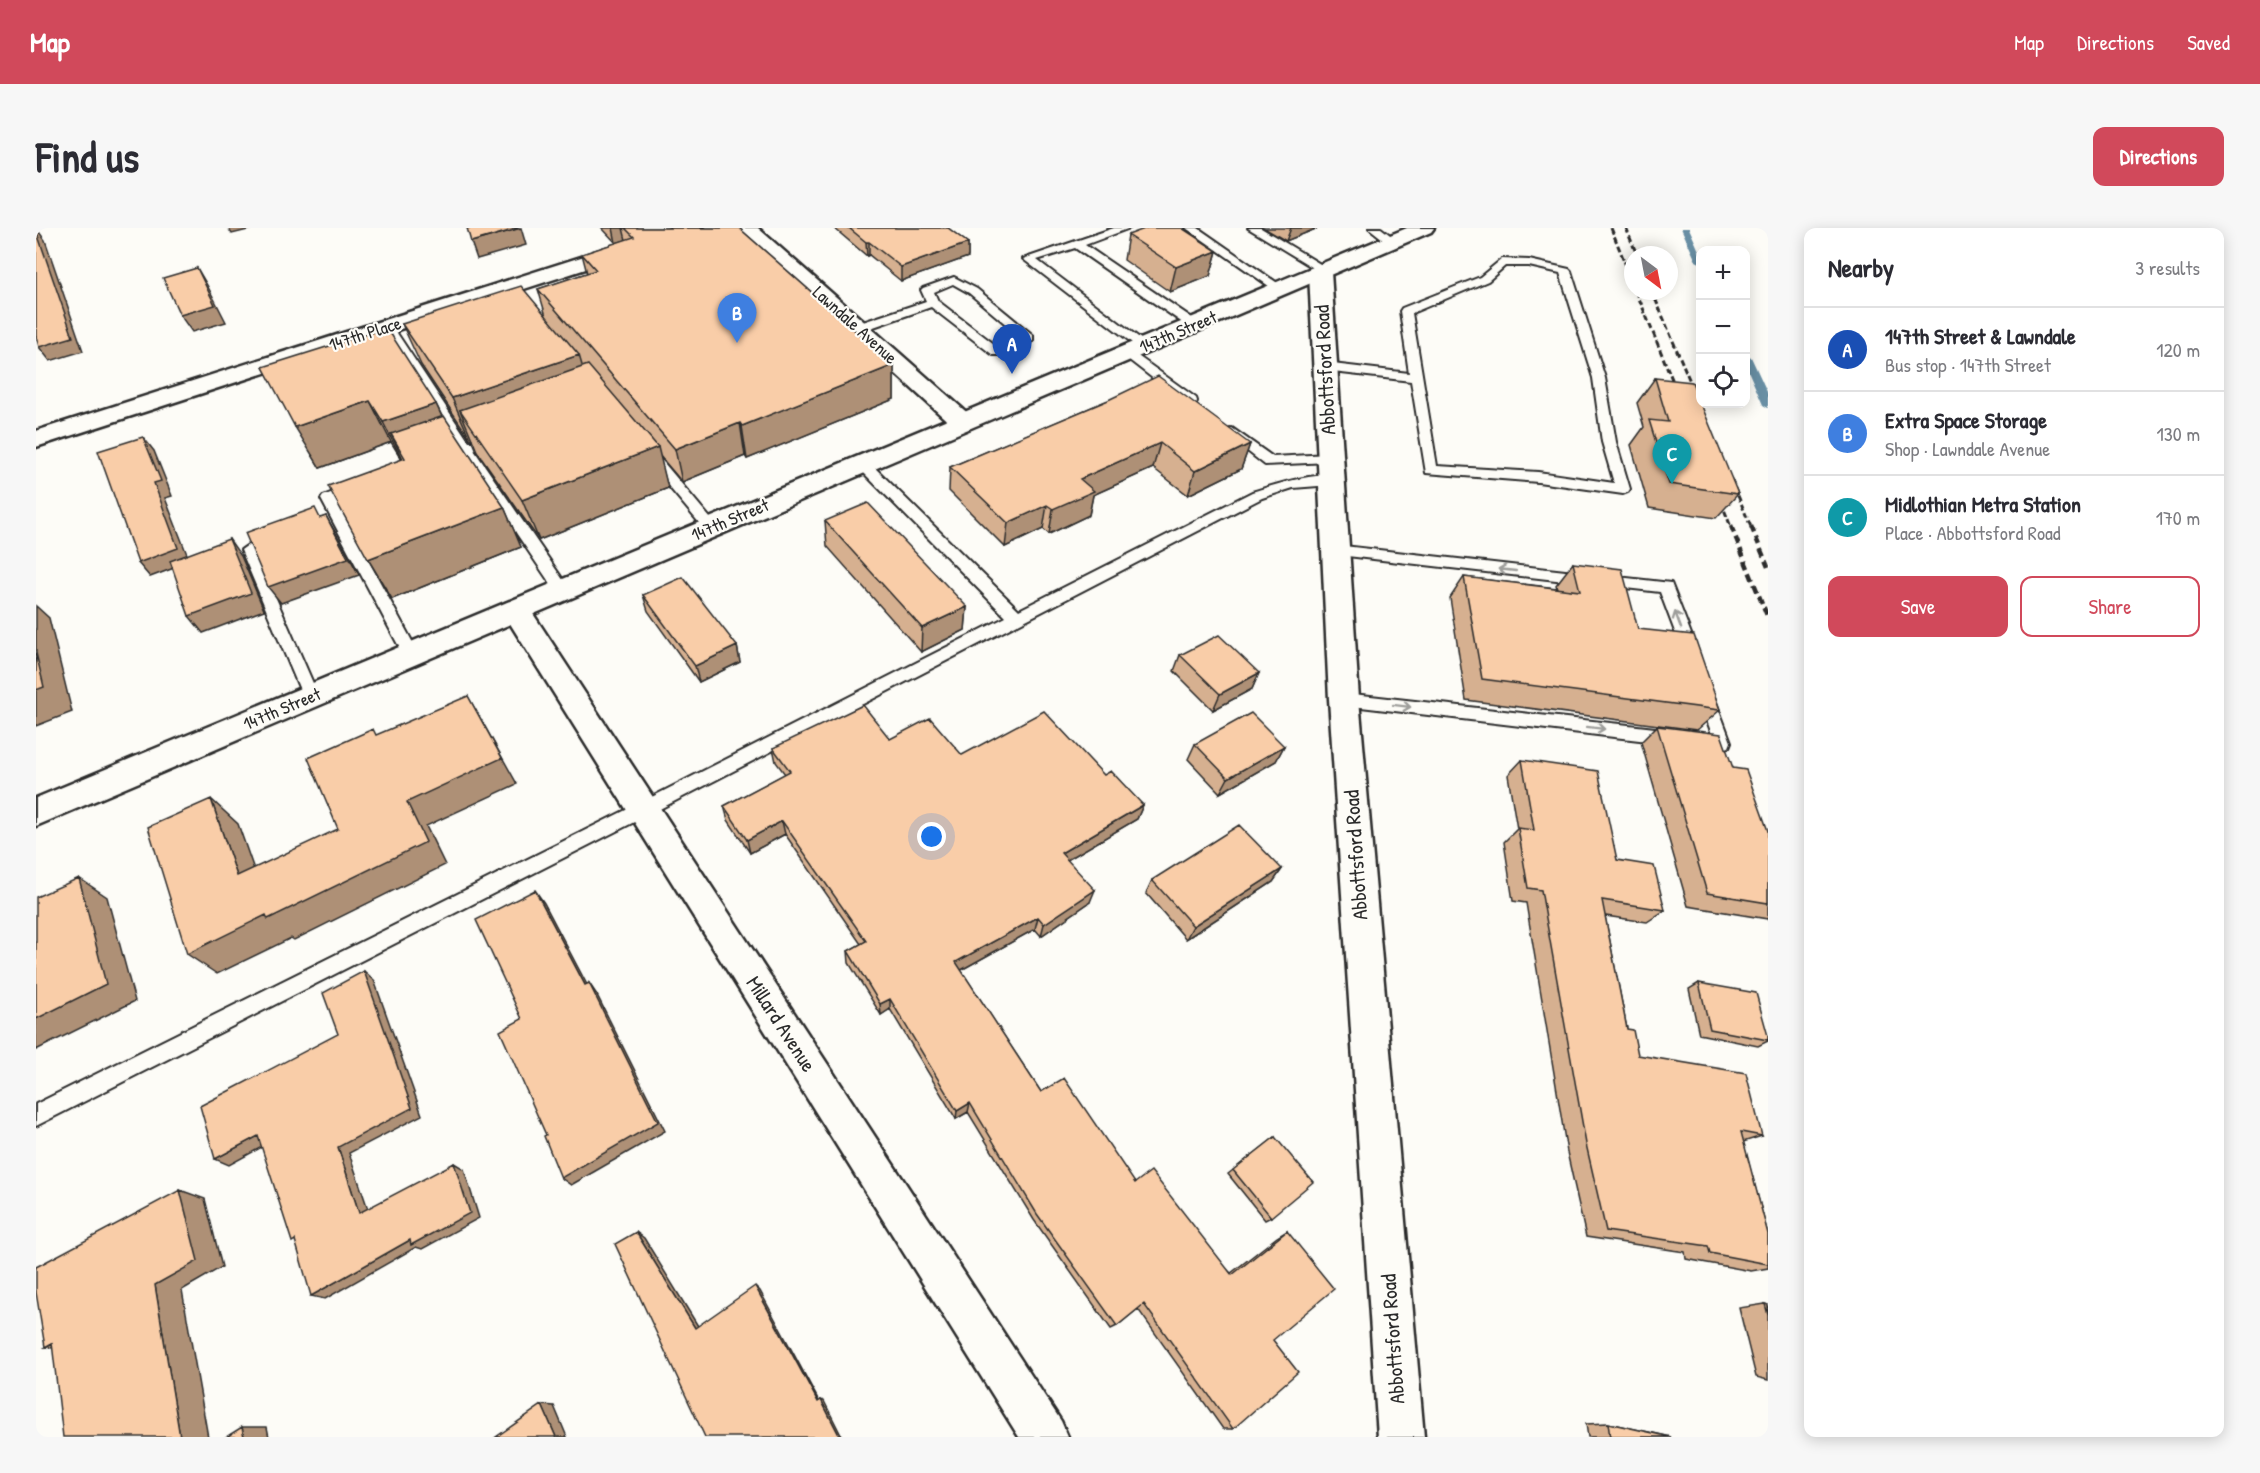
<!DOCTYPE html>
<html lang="en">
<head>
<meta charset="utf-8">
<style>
  body { margin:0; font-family:"Patrick Hand",sans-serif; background:#f7f7f7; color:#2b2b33 }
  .controls { position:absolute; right:18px; top:18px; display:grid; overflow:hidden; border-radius:12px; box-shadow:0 3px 15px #0003 }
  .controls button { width:54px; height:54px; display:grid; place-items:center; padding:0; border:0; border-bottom:2px solid #e1e1e2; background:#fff; color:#2b2b33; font:30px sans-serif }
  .compass { position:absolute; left:1588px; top:18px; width:54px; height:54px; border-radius:50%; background:#fff; box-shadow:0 3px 15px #0003; rotate:148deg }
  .you { position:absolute; left:896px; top:609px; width:21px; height:21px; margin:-15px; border:4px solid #fff; border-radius:50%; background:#1a73e8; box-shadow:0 0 0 9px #1a73e833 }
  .badge { display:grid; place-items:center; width:39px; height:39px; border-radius:50%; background:#d1495b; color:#fff; font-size:20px; font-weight:700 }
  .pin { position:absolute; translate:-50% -50px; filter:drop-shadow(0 2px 3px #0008) }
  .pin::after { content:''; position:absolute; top:32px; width:21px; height:18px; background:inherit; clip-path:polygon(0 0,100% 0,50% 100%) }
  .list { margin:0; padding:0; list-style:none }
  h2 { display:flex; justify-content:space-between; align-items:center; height:78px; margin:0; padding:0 24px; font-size:26px }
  h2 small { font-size:20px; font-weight:400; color:#7c7c81 }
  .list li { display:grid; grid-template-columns:39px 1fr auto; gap:18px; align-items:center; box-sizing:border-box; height:84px; padding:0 24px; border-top:2px solid #e1e1e2 }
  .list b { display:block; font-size:22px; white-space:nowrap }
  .list p { margin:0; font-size:20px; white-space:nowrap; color:#7c7c81 }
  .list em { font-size:20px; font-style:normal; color:#7c7c81 }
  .actions { display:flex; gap:12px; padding:18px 24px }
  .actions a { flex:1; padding:14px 0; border:2px solid #d1495b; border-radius:12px; text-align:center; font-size:21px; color:#d1495b }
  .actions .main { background:#d1495b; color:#fff }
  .icon { flex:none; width:33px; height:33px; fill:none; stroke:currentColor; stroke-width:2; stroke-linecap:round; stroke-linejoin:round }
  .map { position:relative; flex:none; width:1732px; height:1209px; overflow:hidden; border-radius:12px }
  header { display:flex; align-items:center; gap:36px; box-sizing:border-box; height:84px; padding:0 30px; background:#d1495b; color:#fff }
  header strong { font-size:28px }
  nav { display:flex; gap:33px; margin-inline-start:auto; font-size:21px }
  .intro { display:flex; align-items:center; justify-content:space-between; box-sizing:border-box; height:144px; padding:0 36px }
  h1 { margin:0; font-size:42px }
  .button { padding:15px 27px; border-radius:12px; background:#d1495b; color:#fff; font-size:21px; font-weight:700 }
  main { display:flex; gap:36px; padding:0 36px }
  aside { flex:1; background:#fff; border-radius:12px; box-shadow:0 3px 15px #0003 }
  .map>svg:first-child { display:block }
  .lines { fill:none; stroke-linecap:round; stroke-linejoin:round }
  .stream { fill:#698fa4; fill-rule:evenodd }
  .lane-casing { stroke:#2b2b2b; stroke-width:4 }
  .street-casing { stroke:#2b2b2b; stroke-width:5 }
  .primary-casing { stroke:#2b2b2b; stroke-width:5 }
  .lane { fill:#fdfcf7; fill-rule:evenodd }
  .street { fill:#fdfcf7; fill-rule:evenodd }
  .primary { fill:#fdfcf7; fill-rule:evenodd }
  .rail-far1 { stroke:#2b2b2b; stroke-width:3; stroke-dasharray:6 3; stroke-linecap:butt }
  .rail { stroke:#2b2b2b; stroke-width:4.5; stroke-dasharray:8 4.5; stroke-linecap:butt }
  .wall { fill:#d6b090; stroke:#2b2b2b; stroke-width:1.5 }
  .shaded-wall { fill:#ae9076; stroke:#2b2b2b; stroke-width:1.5 }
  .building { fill:#f9cda8; stroke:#2b2b2b; stroke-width:1.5 }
  .oneway { stroke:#9e9e9b }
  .labels { text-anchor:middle; stroke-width:4.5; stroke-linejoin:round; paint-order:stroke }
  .far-street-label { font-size:18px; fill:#2b2b2b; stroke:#fdfcf7 }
  .street-label { font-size:21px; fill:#2b2b2b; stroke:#fdfcf7 }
</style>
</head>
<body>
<header>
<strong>Map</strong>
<nav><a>Map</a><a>Directions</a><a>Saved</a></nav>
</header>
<div class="intro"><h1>Find us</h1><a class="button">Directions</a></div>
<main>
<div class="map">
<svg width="1732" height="1209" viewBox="0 0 1732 1209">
  <rect width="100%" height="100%" fill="#fdfcf7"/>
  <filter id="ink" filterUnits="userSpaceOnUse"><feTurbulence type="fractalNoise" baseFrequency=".0167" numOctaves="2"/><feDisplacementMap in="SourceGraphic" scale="12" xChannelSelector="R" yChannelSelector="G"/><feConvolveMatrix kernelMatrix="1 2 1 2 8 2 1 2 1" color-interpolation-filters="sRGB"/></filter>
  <g filter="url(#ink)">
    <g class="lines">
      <!-- stream -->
      <path class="stream" d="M1645,0H1653L1664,25V35L1660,33Z
        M1710,126L1715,129L1732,166V180L1727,177L1710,138Z"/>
      <defs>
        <path id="lane" d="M1078,0H1094L1049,17L1162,94V100H1154L1039,20L1001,32L1114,118L1108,122L1104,121L987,31Z
          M1150,0H1162L1250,61L1248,63H1240Z
          M1212,0H1225L1294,42L1292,44H1284Z
          M1333,0H1345L1362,13L1360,15H1352Z
          M1466,31L1493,32L1533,41L1535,43L1569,150L1580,214L1594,261L1592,264L1587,266L1502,254L1390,245L1375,153L1288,143L1282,139L1288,135L1373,145L1364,83L1366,80L1444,49ZM1469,38H1493L1524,45L1557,150L1566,214L1578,255L1502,244L1401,238L1376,85L1452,53Z
          M918,49L941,61L997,107V113L965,127H957L895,79L826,103H818L816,100L818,97L890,73L885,62L887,60ZM917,56L933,65L985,109L962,119L902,73L898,64Z
          M351,95L357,99L433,214H444L446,217L438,222L532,359L535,363L532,367H522L427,226L408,232L403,231L401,228L403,225L422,218L345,99Z
          M1092,121L1160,170L1161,173L1160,176H1150L1088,128L1086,125L1088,122Z
          M1196,200L1237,229L1293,226L1300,230L1293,234L1229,237L1191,207L1189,204Z
          M613,222L618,223L680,297L682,300L680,303H670L608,229L606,226Z
          M827,232L832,233L983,382L1216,264C1232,259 1290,239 1302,252L1295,257L1257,260L1226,270L614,586L0,898V876L602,576L970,389L822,239L820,236Z
          M320,255L325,257L327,260L325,263L300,273L383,426L381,430H369L285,271L287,268Z
          M212,317L219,322L283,469L281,473L275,475L269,473L267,469L205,322Z
          M1299,317L1635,355L1664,429L1662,433H1650L1624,364L1294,326L1292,322L1294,318Z
          M1669,460L1675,462L1677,466L1695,514L1693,519L1687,521L1668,518L1666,513L1668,508L1676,506L1661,466L1663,462Z
          M1308,465L1637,502L1643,504L1645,509L1643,514L1637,516L1308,477L1302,476L1300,471L1302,466Z"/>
        <path id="street" d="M636,0H667L664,4L0,219V203Z
          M700,0H722L936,189L939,194L936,199L927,202L918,199Z
          M1284,38L1291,40L1295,44L1323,471L1388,1209H1342L1293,471L1273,44L1277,40Z
          M480,372L490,375L1025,1193L1032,1209H983L470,389L466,382L470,375Z"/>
        <path id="primary" d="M1371,0H1398L1395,4L0,598V570Z"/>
      </defs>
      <!-- lane casing -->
      <use href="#lane" class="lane-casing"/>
      <!-- street casing -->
      <use href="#street" class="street-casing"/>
      <!-- primary casing -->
      <use href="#primary" class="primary-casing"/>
      <!-- lane -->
      <use href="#lane" class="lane"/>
      <!-- street -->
      <use href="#street" class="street"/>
      <!-- primary -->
      <use href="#primary" class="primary"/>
      <!-- rail-far1 -->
      <path class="rail-far1" d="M1575,0L1597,55
        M1590,0L1601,27
        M1600,63L1642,166
        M1616,63L1661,170
        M1695,251L1715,299
        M1682,266L1695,299"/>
      <!-- rail -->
      <path class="rail" d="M1695,298L1732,390
        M1715,298L1732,339"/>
    </g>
    <!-- wall -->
    <path class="wall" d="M566,0H703L858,137V171L711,231L709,228L646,254L623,227L632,260L503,312L441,223L436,211H434L385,137L366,96L510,88L502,61L551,45L546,26L580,15Z
      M798,0H912L932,15V29L865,53L833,27L831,28Z
      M1228,0H1282L1250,13Z
      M1092,7L1181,23L1174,48L1134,64L1088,32Z
      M227,139L400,176L406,188L468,279L485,319L356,371L332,331L366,232L355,214L284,240Z
      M1619,150L1702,266L1680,290L1613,280L1595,217L1608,199L1601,175Z
      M1070,173L1214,216L1205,241L1152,267L1117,240L1057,267L1053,287L1013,306L1007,301L969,319L913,263L914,239Z
      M789,293L931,379L929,402L885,424L791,318Z
      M1537,335L1684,482L1661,502L1430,472L1414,370L1428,349L1521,360L1520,357Z
      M607,367L701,418L704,434L663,454L612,383Z
      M1144,427L1223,445L1216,461L1177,482L1138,443Z
      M1621,498L1697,540L1732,603V691L1652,678L1605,514Z
      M854,511L926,527L1068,547L1107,577L1101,591L1031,632L1054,674L1005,708L999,701L925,742L1005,864L1099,955L1195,1045L1241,1009L1251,1003L1237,1112L1197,1201H1187L1102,1081L1081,1098L1075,1101L998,992L932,884L920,891L854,781L845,787L813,735L812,723L825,716L749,606L714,625L692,592L688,578L749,546L740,534L737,520Z
      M1159,516L1248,518L1240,533L1184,565L1152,531Z
      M1486,532L1629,682L1611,694L1569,688L1591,801L1602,827L1726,908L1707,914L1732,1006V1040L1715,1043L1650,1031L1649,1024L1550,1009L1531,924L1490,675L1477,673L1468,614L1481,601L1472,547Z
      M1246,641L1237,654L1150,711L1110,665L1116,652Z
      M1663,755L1732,808V813L1722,818L1663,806L1653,761Z
      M1239,909L1235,989L1229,992L1192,946Z
      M1729,1076L1732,1077V1152L1720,1149L1703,1080Z
      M1572,1195L1635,1209H1552L1550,1196Z"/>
    <!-- shaded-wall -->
    <path class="shaded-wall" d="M0,0L9,12L47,123L14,133L3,119Z
      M192,0H220L196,6Z
      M485,0L490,17L441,31L435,14Z
      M577,0H587L590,12L580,15Z
      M1255,0H1282L1250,13Z
      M830,14H833V27L831,28Z
      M932,15V29L865,53V39Z
      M1181,23L1174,48L1134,64L1140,39Z
      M161,40L171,57L190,94L156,104L144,87Z
      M543,127L555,168L424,182L436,211H434L416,170Z
      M858,137V171L711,231L706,198Z
      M334,173L355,214L284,240L259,199Z
      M400,176L419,217L355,206L369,235L368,236L347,194Z
      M704,195L709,228L646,254L639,221Z
      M107,209L118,223L136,268L129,270L154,334L114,349L102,335L118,255Z
      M1124,215L1117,240L1057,267L1053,287L1013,306L1017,281L1044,251Z
      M1214,216L1205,241L1152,267L1159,243Z
      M622,219L632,260L503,312L486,272Z
      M1011,277L1007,301L969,319L972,295Z
      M468,279L485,319L356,371L332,331Z
      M290,288L300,305L323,347L245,375L232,359Z
      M193,311L205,328L228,382L167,405L153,388Z
      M0,378L13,390L36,484L0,498Z
      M931,379L929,402L885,424L886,400Z
      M701,418L704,434L663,454L659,438Z
      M1223,445L1216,461L1177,482L1184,466Z
      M432,468L481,556L390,598L409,637L258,712L255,710L181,746L151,726L371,574Z
      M1248,518L1240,533L1184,565L1192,550Z
      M175,571L202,596L228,670L201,648Z
      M1107,577L1101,591L1021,638L1025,625Z
      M746,593L749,606L714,625L711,612Z
      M1246,641L1237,654L1150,711L1157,698Z
      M43,650L71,669L99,773L0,822V791Z
      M499,662L508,675L557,768L549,757Z
      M1059,662L1054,674L1005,708L1008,696Z
      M1002,689L999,701L918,746L920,734Z
      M328,743L338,752L386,887L313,925L335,990L323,985L302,919Z
      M553,755L561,767L629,903L535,957L525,950Z
      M854,771V781L845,787L844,776Z
      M934,875L932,884L920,891L921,883Z
      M222,908L235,914L193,937L179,931Z
      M418,935L428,941L443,990L386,1021L380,1019L289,1071L275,1068L374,1012Z
      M144,962L169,971L186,1039L146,1062L172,1209H144L119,1057Z
      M600,1004L608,1010L665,1103L659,1100Z
      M719,1058L724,1063L784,1175L782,1174Z
      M16,1115L40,1123L9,1119Z
      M785,1172L788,1173L806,1209H804Z
      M506,1177L518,1178L531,1209H520Z
      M206,1199H231L233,1209H208Z"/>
    <!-- building -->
    <path class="building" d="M431,0H484L435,14Z
      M589,0H703L858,137L706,198L704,195L639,221L502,61L560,42L546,26L598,9Z
      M813,0H912L932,15L865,39L833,14H830Z
      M1111,0H1146L1181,23L1140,39L1092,7Z
      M0,2L37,109L3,119L0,108Z
      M161,40L179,77L144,87L127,50Z
      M485,58L543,127L416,170L366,96Z
      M351,100L400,176L347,194L334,173L259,199L227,139Z
      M552,137L622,219L486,272L424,182Z
      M1122,148L1214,216L1159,243L1124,215L1044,251L1058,263L1017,281L1011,277L972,295L914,239L1070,173Z
      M1619,150L1656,154L1702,266L1633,256L1613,192L1632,194Z
      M408,188L468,279L332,331L292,258L369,230L355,206Z
      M107,209L125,253L118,255L142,320L102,335L62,223Z
      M832,275L931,379L886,400L789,293Z
      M279,280L284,290L290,288L312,330L232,359L209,305Z
      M193,311L215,365L153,388L134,333Z
      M1537,335L1586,341L1602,401L1658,407L1684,482L1446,451L1428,349L1544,363Z
      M647,349L701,418L659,438L607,367Z
      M1183,407L1223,445L1184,466L1144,427Z
      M0,425L8,459L0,462Z
      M432,468L466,530L371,574L390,614L232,691L230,687L151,726L112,599L175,571L201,648L302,601L272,530L337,501L340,507Z
      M827,477L854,511L894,490L926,527L1008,483L1068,547L1075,543L1107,577L1025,625L1059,662L1008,696L1002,689L920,734L1005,864L1028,850L1099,955L1115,943L1196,1047L1251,1003L1298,1061L1237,1112L1262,1144L1197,1201L1108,1076L1081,1098L1001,986L934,875L921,883L854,771L844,776L812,723L830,713L746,593L711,612L688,578L754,543L737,520Z
      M1215,485L1248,518L1192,550L1159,516Z
      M1621,498L1685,506L1697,540L1710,542L1732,603V675L1671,665Z
      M1486,532L1562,543L1581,632L1618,638L1629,682L1566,672L1591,801L1597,802L1602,827L1710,845L1726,908L1705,904L1732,1006V1036L1674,1025L1672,1018L1570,1003L1550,916L1505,662L1492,660L1482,600L1498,602Z
      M1203,597L1246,641L1157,698L1116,652Z
      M43,650L70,756L0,791V669Z
      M499,662L549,757L553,755L622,894L525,950L508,908L510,907L464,803L486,791L440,692Z
      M328,743L376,880L302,919L323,985L418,935L434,985L375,1017L374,1012L275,1068L259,1012L256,1014L222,908L179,931L164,878L302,806L287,765Z
      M1663,755L1720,765L1732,808V812L1674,801Z
      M1239,909L1277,954L1235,989L1197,942Z
      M144,962L162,1033L119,1057L144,1209H27L16,1115L9,1119L0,1064V1039Z
      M600,1004L659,1100L719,1058L782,1174L785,1172L804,1209H669L579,1016Z
      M1729,1076L1732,1077V1087Z
      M506,1177L520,1209H460Z
      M1572,1195L1635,1209H1574Z
      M206,1199L208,1209H190Z"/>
    <!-- one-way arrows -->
    <defs><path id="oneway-shaft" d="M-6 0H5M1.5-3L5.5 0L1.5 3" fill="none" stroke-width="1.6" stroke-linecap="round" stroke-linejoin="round" transform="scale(1.5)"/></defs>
    <g class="oneway">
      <use href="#oneway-shaft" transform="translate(1471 342) rotate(-174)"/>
      <use href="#oneway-shaft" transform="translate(1642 392) rotate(-110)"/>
      <use href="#oneway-shaft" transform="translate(1366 478) rotate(7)"/>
      <use href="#oneway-shaft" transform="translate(1560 500) rotate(7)"/>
    </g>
  </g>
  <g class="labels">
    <!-- far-street labels -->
    <g class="far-street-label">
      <text transform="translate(819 97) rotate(42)" y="6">Lawndale Avenue</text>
      <text transform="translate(1142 104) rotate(-23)" y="6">147th Street</text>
      <text transform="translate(329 106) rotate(-18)" y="6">147th Place</text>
      <text transform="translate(694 292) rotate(-23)" y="6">147th Street</text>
      <text transform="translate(246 481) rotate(-23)" y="6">147th Street</text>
    </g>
    <!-- street labels -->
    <g class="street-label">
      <text transform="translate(1289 142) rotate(-93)" y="7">Abbottsford Road</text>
      <text transform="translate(1320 627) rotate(-94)" y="7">Abbottsford Road</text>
      <text transform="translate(745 796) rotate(57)" y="7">Millard Avenue</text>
      <text transform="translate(1357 1111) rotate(-94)" y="7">Abbottsford Road</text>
    </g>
  </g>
</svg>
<div class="controls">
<button>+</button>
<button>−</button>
<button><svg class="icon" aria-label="locate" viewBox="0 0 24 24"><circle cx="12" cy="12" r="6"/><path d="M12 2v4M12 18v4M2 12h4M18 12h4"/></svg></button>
</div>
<svg class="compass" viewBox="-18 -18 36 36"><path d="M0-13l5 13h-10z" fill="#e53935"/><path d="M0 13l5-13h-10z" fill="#7c7c81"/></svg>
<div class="you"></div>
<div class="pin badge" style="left:976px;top:146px;background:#1a4fb4">A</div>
<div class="pin badge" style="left:701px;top:115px;background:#3f7fe0">B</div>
<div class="pin badge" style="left:1636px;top:256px;background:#0f9aa8">C</div>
</div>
<aside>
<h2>Nearby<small>3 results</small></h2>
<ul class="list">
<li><span class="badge" style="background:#1a4fb4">A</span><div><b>147th Street &amp; Lawndale</b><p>Bus stop · 147th Street</p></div><em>120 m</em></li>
<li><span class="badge" style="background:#3f7fe0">B</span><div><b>Extra Space Storage</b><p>Shop · Lawndale Avenue</p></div><em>130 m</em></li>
<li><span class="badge" style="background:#0f9aa8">C</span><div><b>Midlothian Metra Station</b><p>Place · Abbottsford Road</p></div><em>170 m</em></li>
</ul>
<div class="actions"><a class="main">Save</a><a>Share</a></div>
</aside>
</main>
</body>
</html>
